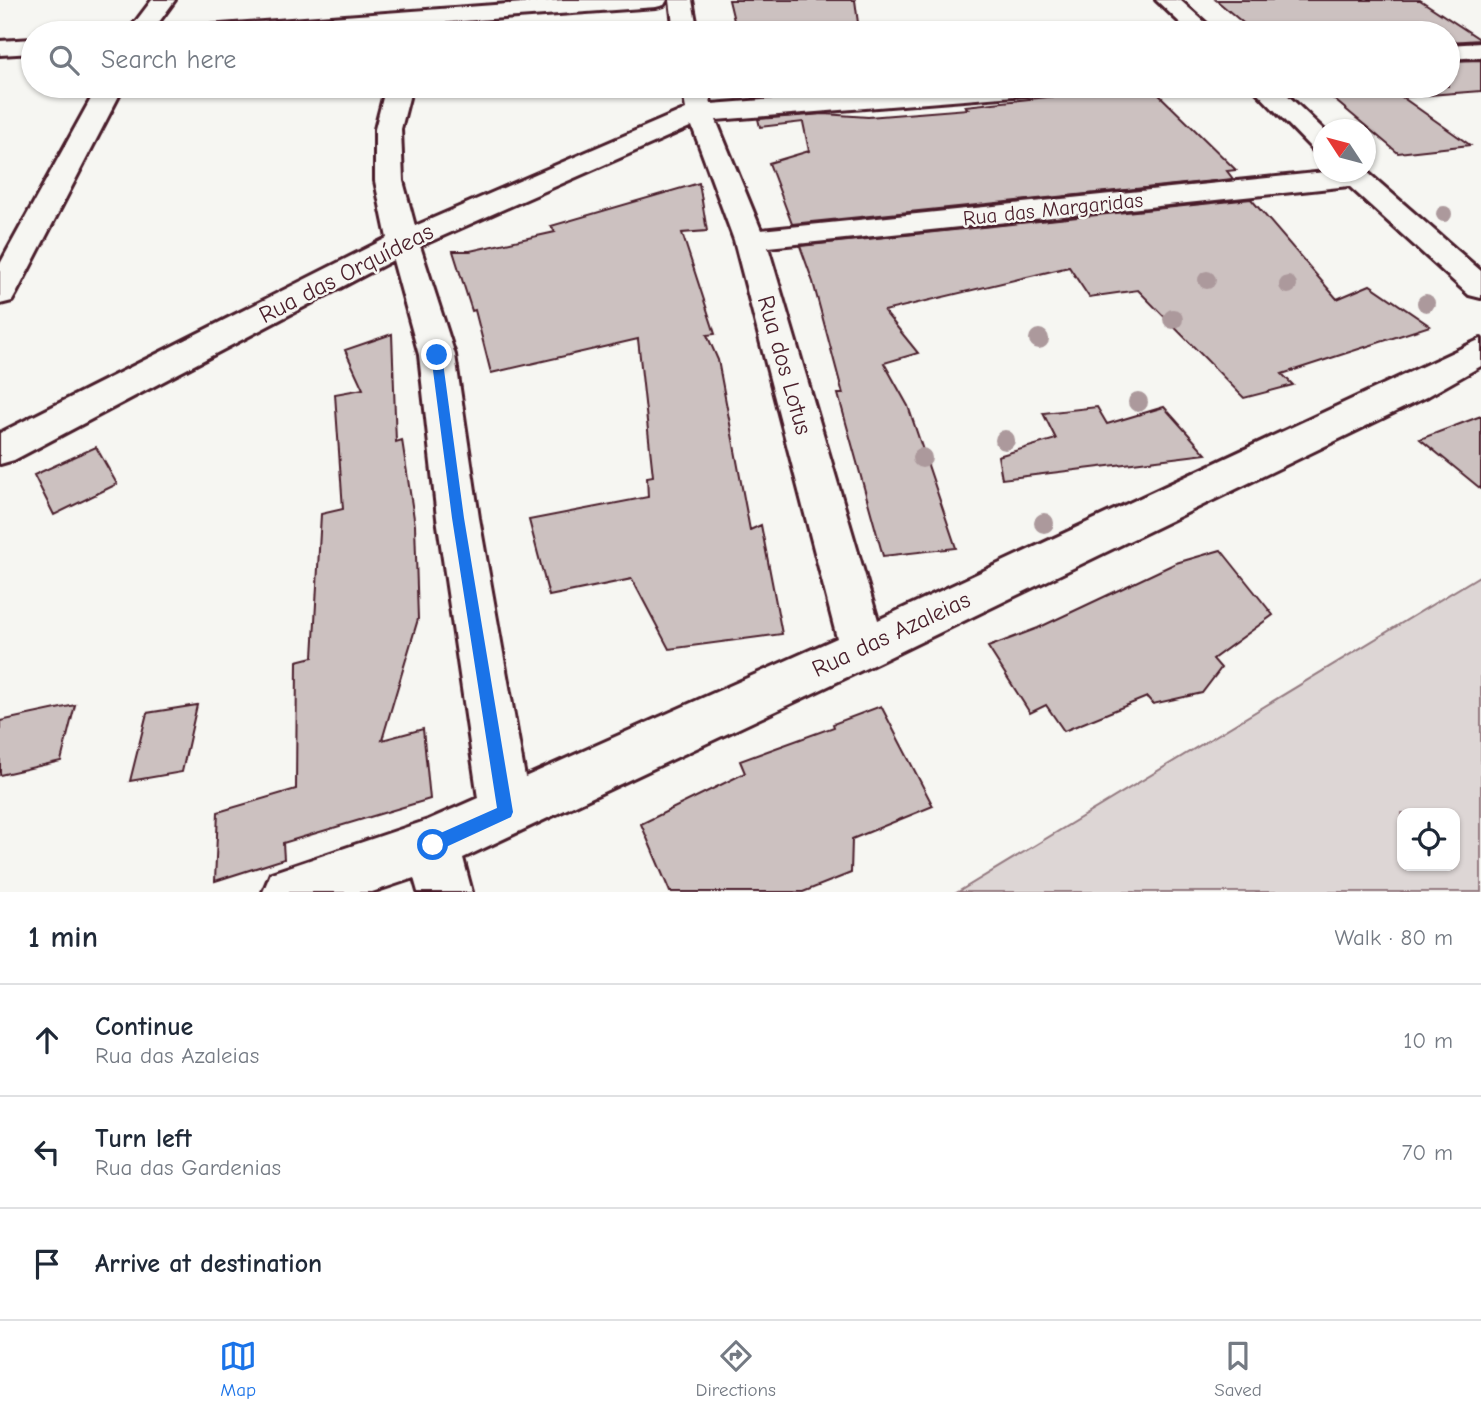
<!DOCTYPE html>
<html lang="en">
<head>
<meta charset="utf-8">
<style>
  body { margin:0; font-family:"Comic Neue",sans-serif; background:#f2f2f3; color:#1f2937 }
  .controls { position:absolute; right:21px; bottom:21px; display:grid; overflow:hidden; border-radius:14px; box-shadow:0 2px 5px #0004 }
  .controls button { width:63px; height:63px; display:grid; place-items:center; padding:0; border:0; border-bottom:2px solid #e0e1e3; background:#fff; color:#1f2937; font:35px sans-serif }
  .compass { position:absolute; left:1313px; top:119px; width:63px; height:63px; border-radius:50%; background:#fff; box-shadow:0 2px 5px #0004; rotate:306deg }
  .stop { position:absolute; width:21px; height:21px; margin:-16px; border:5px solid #1a73e8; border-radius:50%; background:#fff }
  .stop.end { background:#1a73e8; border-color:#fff; box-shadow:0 2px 7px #0008 }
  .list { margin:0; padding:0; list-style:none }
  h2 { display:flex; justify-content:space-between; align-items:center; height:91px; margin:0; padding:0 28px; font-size:30px }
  h2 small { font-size:23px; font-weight:400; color:#747a83 }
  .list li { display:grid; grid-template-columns:46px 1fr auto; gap:21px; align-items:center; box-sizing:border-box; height:112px; padding:0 28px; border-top:2px solid #e0e1e3 }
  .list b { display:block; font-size:26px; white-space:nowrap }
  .list p { margin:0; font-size:23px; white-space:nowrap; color:#747a83 }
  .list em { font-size:23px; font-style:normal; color:#747a83 }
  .icon { flex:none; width:38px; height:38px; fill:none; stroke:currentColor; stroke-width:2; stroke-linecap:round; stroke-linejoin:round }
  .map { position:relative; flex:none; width:1481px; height:892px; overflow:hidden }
  .search { position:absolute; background:#fff; box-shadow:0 2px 5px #0004; left:21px; right:21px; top:21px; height:77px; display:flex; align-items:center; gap:18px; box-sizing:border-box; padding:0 24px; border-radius:38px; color:#747a83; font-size:26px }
  .sheet { height:427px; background:#fff }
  nav { display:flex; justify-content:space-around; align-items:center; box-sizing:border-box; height:98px; border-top:2px solid #e0e1e3; background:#fff; font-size:19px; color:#747a83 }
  nav a { display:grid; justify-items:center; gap:4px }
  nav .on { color:#1a73e8 }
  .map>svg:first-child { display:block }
  .green { fill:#ddd6d5; stroke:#947a80; stroke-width:2; fill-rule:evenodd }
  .building { fill:#ccc1c0; stroke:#4a1f2b; stroke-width:2 }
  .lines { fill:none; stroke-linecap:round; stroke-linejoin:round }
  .minor-casing { stroke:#4a1f2b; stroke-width:6 }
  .minor { fill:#f6f6f2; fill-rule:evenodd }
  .tree { fill:#ac999c }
  .route { fill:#1a73e8 }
  .labels { text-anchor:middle; stroke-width:5; stroke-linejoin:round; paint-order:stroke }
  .far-street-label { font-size:21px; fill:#4a1f2b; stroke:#f6f6f2 }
  .street-label { font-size:24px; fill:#4a1f2b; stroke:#f6f6f2 }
</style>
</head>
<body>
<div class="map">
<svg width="1481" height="892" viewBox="0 0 1481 892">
  <rect width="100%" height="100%" fill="#f6f6f2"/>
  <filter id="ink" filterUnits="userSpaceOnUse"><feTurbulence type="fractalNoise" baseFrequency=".0143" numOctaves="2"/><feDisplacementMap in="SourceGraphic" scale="14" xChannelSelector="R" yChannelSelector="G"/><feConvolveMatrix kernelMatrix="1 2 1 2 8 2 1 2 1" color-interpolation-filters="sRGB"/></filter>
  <g filter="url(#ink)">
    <!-- green -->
    <path class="green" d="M1481,575V892H958ZM1402,813H1455V866H1402Z"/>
    <!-- building -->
    <path class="building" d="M729,0H855L858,23L802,33H737Z
      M1216,0H1420L1481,40L1448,42V33H1255Z
      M1481,60V91L1402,97L1470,145L1398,153L1318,86H1448V61Z
      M750,86H797L801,94L753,98Z
      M1150,86L1236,170L1227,171L1233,179L792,224L769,163L809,151L803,122L760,127L758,119L824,114L868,117L968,109L965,106Z
      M699,183L707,231L682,233L715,334L707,335L718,360L750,530L761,525L782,634L669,649L632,579L549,596L529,520L648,497L647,477L653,476L638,339L491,373L475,310L472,311L453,251H470L555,232L551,226Z
      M1251,199L1337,299L1370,285L1430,326L1282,374L1293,385L1244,398L1138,290L1089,297L1069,267L884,311L918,353L884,363L908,406L956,548L883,556L838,394H843L813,282L800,246Z
      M392,334L396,442L402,440L415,525L418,619L382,740L423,729L430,799L283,843L284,859L215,881L218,812L296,789L297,661L313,657L321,514L343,509L335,394L363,389L345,350Z
      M1097,407L1107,424L1164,407L1206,454L1002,479L998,456L1056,439L1043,413Z
      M1481,416V489L1420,439Z
      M96,447L117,484L54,515L34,475Z
      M1221,550L1273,615L1213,659L1221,668L1202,693L1153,704L1147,697L1064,731L1046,705L1030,713L988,647L1038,628L1176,563Z
      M75,705L61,761L0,775V721Z
      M197,705L182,772L130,781L147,713Z
      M881,706L933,806L852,839L851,873L803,892H670L641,824L745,773L740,761L834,727L833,724Z"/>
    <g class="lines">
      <defs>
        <path id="minor" d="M152,0H175L151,33H127Z
          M564,0H667L664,5L656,7L299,33H195L199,28L207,26Z
          M670,0H692L698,33H674Z
          M1156,0H1180L1217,33H1191Z
          M33,39V53L0,55V41Z
          M1481,43V57L1448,59V45Z
          M98,86H124L16,294L12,301L0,304V264Z
          M386,86H412L401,129L403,181L415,226L686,109L682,86H708L711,104L945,86H1052L1048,91L1039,94L716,120L761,230L1325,172L1366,171L1481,271V298L1469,295L1349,186L768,247L878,620L1481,339V366L1428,396L879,662L463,858L472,892H418L414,878L372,892H263L271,873L428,820L478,798L437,518L419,355L393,260L14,460L0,464V433L387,238L375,181V129ZM692,126L734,240L837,638L525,777L479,518L455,355L420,246Z
          M1251,86H1278L1324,130V153L1314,151Z"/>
      </defs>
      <!-- minor casing -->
      <use href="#minor" class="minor-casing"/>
      <!-- minor -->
      <use href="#minor" class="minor"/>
    </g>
    <!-- trees -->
    <g class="tree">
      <circle cx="1444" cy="214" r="8"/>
      <circle cx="1207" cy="280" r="9"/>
      <circle cx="1288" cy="285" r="9"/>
      <circle cx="1426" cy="303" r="9"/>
      <circle cx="1173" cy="319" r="10"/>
      <circle cx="1039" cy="339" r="10"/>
      <circle cx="1138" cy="402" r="10"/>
      <circle cx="1005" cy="440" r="10"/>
      <circle cx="922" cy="458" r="10"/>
      <circle cx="1044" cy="523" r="10"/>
    </g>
  </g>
  <!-- route -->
  <path class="route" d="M437,352L442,355L464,518L513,812L511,817L433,853L427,850L425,845L427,839L497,808L452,518L431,355Z"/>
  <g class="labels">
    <!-- far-street labels -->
    <g class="far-street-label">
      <text transform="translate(1053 209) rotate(-6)" y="7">Rua das Margaridas</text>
    </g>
    <!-- street labels -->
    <g class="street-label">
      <text transform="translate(346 273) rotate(-27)" y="8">Rua das Orquídeas</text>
      <text transform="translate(785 365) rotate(74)" y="8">Rua dos Lotus</text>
      <text transform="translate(891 634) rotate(-25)" y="8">Rua das Azaleias</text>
    </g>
  </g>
</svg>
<div class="controls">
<button><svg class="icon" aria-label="locate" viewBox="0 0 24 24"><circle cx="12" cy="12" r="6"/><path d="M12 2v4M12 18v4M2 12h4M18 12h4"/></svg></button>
</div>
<svg class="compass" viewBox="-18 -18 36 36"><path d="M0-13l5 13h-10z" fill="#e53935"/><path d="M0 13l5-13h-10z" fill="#747a83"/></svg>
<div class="stop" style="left:433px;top:845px"></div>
<div class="stop end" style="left:437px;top:355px"></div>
<div class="search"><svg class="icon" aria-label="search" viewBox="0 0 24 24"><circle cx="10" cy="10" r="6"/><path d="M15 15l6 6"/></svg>Search here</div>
</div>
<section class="sheet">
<h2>1 min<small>Walk · 80 m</small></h2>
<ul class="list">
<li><svg class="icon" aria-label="ahead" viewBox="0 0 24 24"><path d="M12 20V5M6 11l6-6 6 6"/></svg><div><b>Continue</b><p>Rua das Azaleias</p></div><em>10 m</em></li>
<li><svg class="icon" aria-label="left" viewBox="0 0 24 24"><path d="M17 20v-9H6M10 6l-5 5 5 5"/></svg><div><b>Turn left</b><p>Rua das Gardenias</p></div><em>70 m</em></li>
<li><svg class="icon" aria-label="arrive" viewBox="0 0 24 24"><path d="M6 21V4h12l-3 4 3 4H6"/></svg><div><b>Arrive at destination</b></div></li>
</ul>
</section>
<nav>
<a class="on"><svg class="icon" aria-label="map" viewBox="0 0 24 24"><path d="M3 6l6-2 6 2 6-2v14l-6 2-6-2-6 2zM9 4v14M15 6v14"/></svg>Map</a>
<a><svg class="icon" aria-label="directions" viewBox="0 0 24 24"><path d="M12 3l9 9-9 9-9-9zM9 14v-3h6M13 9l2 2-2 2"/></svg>Directions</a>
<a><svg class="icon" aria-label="saved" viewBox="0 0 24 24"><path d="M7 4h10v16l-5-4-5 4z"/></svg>Saved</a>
</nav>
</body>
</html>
